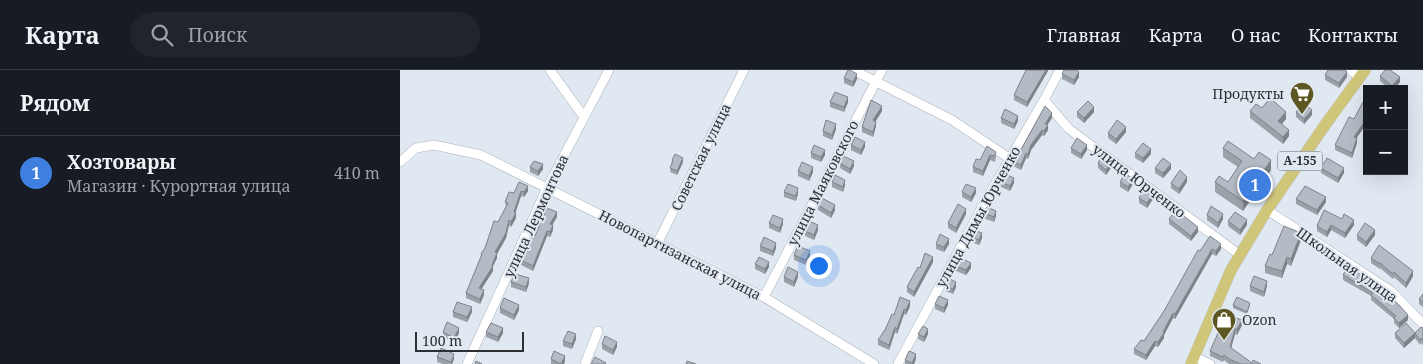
<!DOCTYPE html>
<html lang="ru">
<head>
<meta charset="utf-8">
<style>
  body { margin:0; font-family:"Noto Serif",serif; background:#20242c; color:#f1f3f6 }
  .controls { position:absolute; right:15px; top:15px; display:grid; overflow:hidden; border-radius:0px; box-shadow:0 5px 20px #0002 }
  .controls button { width:45px; height:45px; display:grid; place-items:center; padding:0; border:0; border-bottom:1px solid #363941; background:#171b24; color:#f1f3f6; font:25px sans-serif }
  .scale { position:absolute; left:15px; bottom:12px; width:109px; box-sizing:border-box; padding-left:5px; border:2px solid #2e3034; border-top:0; font-size:14px; line-height:18px; white-space:nowrap; color:#2e3034; -webkit-text-stroke:4px #e0e8f2; paint-order:stroke }
  .you { position:absolute; left:418px; top:195px; width:18px; height:18px; margin:-12px; border:4px solid #fff; border-radius:50%; background:#1a73e8; box-shadow:0 0 0 8px #1a73e833 }
  .badge { display:grid; place-items:center; width:32px; height:32px; border-radius:50%; background:#aead97; color:#fff; font-size:16px; font-weight:700 }
  .pin { position:absolute; translate:-50% -50%; border:2px solid #fff; box-shadow:0 1px 5px #0006 }
  .list { margin:0; padding:0; list-style:none }
  h2 { display:flex; justify-content:space-between; align-items:center; height:65px; margin:0; padding:0 20px; font-size:21px }
  h2 small { font-size:16px; font-weight:400; color:#9ea1a6 }
  .list li { display:grid; grid-template-columns:32px 1fr auto; gap:15px; align-items:center; box-sizing:border-box; height:75px; padding:0 20px; border-top:1px solid #363941 }
  .list b { display:block; font-size:19px; white-space:nowrap }
  .list p { margin:0; font-size:16px; white-space:nowrap; color:#9ea1a6 }
  .list em { font-size:16px; font-style:normal; color:#9ea1a6 }
  .icon { flex:none; width:28px; height:28px; fill:none; stroke:currentColor; stroke-width:2; stroke-linecap:round; stroke-linejoin:round }
  .map { position:relative; flex:none; width:1023px; height:294px; overflow:hidden }
  header { display:flex; align-items:center; gap:30px; box-sizing:border-box; height:70px; padding:0 25px; background:#171b24; border-bottom:1px solid #363941 }
  header strong { font-size:24px }
  nav { display:flex; gap:28px; margin-inline-start:auto; font-size:18px }
  .search { width:350px; height:45px; background:#20242c; display:flex; align-items:center; gap:12px; box-sizing:border-box; padding:0 18px; border-radius:28px; color:#9ea1a6; font-size:19px }
  main { display:flex }
  aside { flex:1; background:#171b24 }
  .map>svg:first-child { display:block }
  .lines { fill:none; stroke-linecap:round; stroke-linejoin:round }
  .minor-casing { stroke:#aab1bb; stroke-width:10 }
  .major-casing { stroke:#c4c5c6; stroke-width:12 }
  .minor { stroke:#fff; stroke-width:9 }
  .major { stroke:#cfc67a; stroke-width:11 }
  .wall { fill:#9ba1a9 }
  .shaded-wall { fill:#7e838a }
  .building { fill:#b4bbc5; stroke:#7e838a }
  .labels { text-anchor:middle; stroke-width:4; stroke-linejoin:round; paint-order:stroke }
  .shield { fill:#e0e8f2; stroke:#63676d; stroke-width:1 }
  .shield-label { font-size:12px; font-weight:bold; fill:#2e3034 }
  .poi-label { font-size:14px; fill:#2e3034; stroke:#e0e8f2; text-anchor:end }
  .street-label { font-size:14px; fill:#2e3034; stroke:#e0e8f2 }
</style>
</head>
<body>
<header>
<strong>Карта</strong>
<div class="search"><svg class="icon" aria-label="search" viewBox="0 0 24 24"><circle cx="10" cy="10" r="6"/><path d="M15 15l6 6"/></svg>Поиск</div>
<nav><a>Главная</a><a>Карта</a><a>О нас</a><a>Контакты</a></nav>
</header>
<main>
<aside>
<h2>Рядом<small></small></h2>
<ul class="list">
<li><span class="badge" style="background:#3f7fe0">1</span><div><b>Хозтовары</b><p>Магазин · Курортная улица</p></div><em>410 m</em></li>
</ul>
</aside>
<div class="map">
<svg width="1023" height="294" viewBox="0 0 1023 294">
  <rect width="100%" height="100%" fill="#e0e8f2"/>
  <g class="lines">
    <defs>
      <path id="minor" d="M150,0L184,47
        M453,0L552,50L609,88
        M951,0L959,8
        M644,30L669,59L840,185
        M0,92L16,78L34,75L81,85L364,227L474,294
        M867,140L991,221L1023,254
        M257,174L344,0
        M364,227L482,0
        M795,287L810,294
        M67,294L147,118L209,0
        M185,294L198,261
        M498,294L586,130L644,30L660,0"/>
      <path id="major" d="M791,294L831,200L867,140L925,55L965,0"/>
    </defs>
    <!-- minor casing -->
    <use href="#minor" class="minor-casing"/>
    <!-- major casing -->
    <use href="#major" class="major-casing"/>
    <!-- minor -->
    <use href="#minor" class="minor"/>
    <!-- major -->
    <use href="#major" class="major"/>
  </g>
  <!-- wall -->
  <path class="wall" d="M648,0L627,37L614,30V25Z
    M662,4L679,7L674,15L662,9Z
    M925,5L947,7L939,18L925,10Z
    M980,6L1000,12L994,19H989L980,11Z
    M444,8L457,9L453,17L444,13Z
    M967,29V53L956,68L957,73L952,88L935,80V75L954,49Z
    M430,32H448L444,42L430,37Z
    M862,38L886,49L882,54L889,66L883,74L850,48V41Z
    M482,41L476,51V56L473,67L462,62V57Z
    M677,42H694L684,53L677,47Z
    M896,42L912,45L904,54L896,47Z
    M601,48L618,51L614,59L601,53Z
    M652,48L647,55L648,60L644,66L642,65L631,80L628,89L626,88L621,100L613,96V91Z
    M436,59L432,70L423,66V61Z
    M726,62L716,74L708,68V63Z
    M451,75L465,77L461,85L451,80Z
    M587,76L596,87L595,92L590,90L583,106L573,102V97L580,90Z
    M671,78L687,80L681,89L671,83Z
    M823,78L854,89L871,100L843,141L815,122V112H828L838,97L823,87Z
    M411,83L425,85L421,92L411,88Z
    M735,83L751,84L743,93L735,88Z
    M272,90L283,92L277,105L270,102Z
    M440,93L454,96L450,104L440,98Z
    M698,93L711,98L706,105L698,98Z
    M130,97L143,99L138,106L130,102Z
    M755,98L771,99L763,108L755,103Z
    M921,98L944,103L938,113L921,103Z
    M398,101L413,102L409,111L398,106Z
    M119,112L128,121L124,127L121,126L115,143L116,148L111,157L109,155L106,168L97,184V188L93,196V201L81,219L84,225L80,234L66,228V223L81,187V184L85,178L106,137L105,132L114,123Z
    M432,112L445,115L443,122L432,117Z
    M601,112L614,113L610,121L601,117Z
    M720,112L733,114L728,122L720,117Z
    M787,112L779,124L771,118V113Z
    M384,122L398,123L396,131L384,127Z
    M562,122L576,123L571,132L562,127Z
    M739,128L753,129L747,138L739,133Z
    M896,129L926,132L917,145L896,134Z
    M418,135L435,140L431,148L418,140Z
    M583,143L596,146L594,152L583,148Z
    M566,144L556,163L548,158V153Z
    M807,145L823,149L818,158L807,150Z
    M157,147L152,155L153,160L150,167L147,166L133,201L119,194V189L127,182L135,166Z
    M769,149L798,162L791,171L769,154Z
    M942,149L954,155L945,168L931,160L927,167L917,161V156Z
    M828,151L847,155L840,165L828,156Z
    M369,153L383,154L380,163L369,158Z
    M418,160L414,170L405,166V161Z
    M957,165H975L966,177L957,170Z
    M810,166L821,179L816,186L812,184L775,249L773,248L764,265V268L758,277L755,276L746,290L734,284V279L744,271L764,241Z
    M571,167L582,168L579,175L571,172Z
    M901,170L891,196L887,194L882,208L865,203V196L872,185Z
    M536,174H549L544,182L536,179Z
    M360,176L376,178L373,186L360,181Z
    M394,185L410,186L406,195L394,190Z
    M971,188L1013,206L1006,218L994,207L993,209L980,198V199L971,193Z
    M533,192L514,227L507,222V217L520,198Z
    M355,194L369,197L365,204L355,199Z
    M556,196L571,198L566,205L556,201Z
    M943,205L987,224L1008,250L999,258L994,253V249L971,230V226L943,210Z
    M384,207H398L394,217L384,212Z
    M111,212L129,213L126,222L111,217Z
    M545,216L556,217L553,224L545,221Z
    M850,216H867L864,227L850,221Z
    M1023,224V237L1019,234V229Z
    M535,234L548,235L544,243L535,239Z
    M833,235H850L847,244L833,238Z
    M510,236L506,245L504,244L497,264L495,262L489,280L478,275V270L494,245Z
    M100,238L119,240L114,250L100,243Z
    M53,242H72L67,252L53,247Z
    M842,255L837,265L835,264L831,278L852,293L861,294H829L824,290L823,292L810,286V281L822,262Z
    M1023,258V275L1021,273L1020,275L1015,268L1004,278L995,268V263H1015Z
    M43,262L59,263L54,273L43,267Z
    M86,262L103,263L98,272L86,267Z
    M518,264H528L524,272L518,269Z
    M176,269L172,279L163,276V271Z
    M202,274L217,277L213,285L202,279Z
    M37,287L54,289L52,294H43L37,292Z
    M151,289L165,291L164,294H151Z
    M516,289L514,294H505V290Z"/>
  <!-- shaded-wall -->
  <path class="shaded-wall" d="M646,0H648V1L627,37V32Z
    M679,2V7L674,15V10Z
    M947,2V7L939,18V13Z
    M457,4V9L453,17V12Z
    M1000,7V12L994,19H992V16Z
    M448,27V32L444,42V37Z
    M482,36V41L473,55V50Z
    M694,37V42L684,53V48Z
    M912,40V45L904,54V49Z
    M886,42V49L878,58V51Z
    M652,43V48L646,57L648,55V60L644,66L645,54Z
    M618,46V51L614,59V54Z
    M967,48V53L954,72V67Z
    M476,52V56L473,67V62Z
    M436,54V59L432,70V65Z
    M726,57V62L716,74V69Z
    M642,60V65L631,80L628,89V84L631,75Z
    M889,60V66L883,74V67Z
    M957,68V73L952,88V83Z
    M465,72V77L461,85V80Z
    M687,75V80L681,89V84Z
    M751,79V84L743,93V88Z
    M425,80V85L421,92V87Z
    M626,83V88L621,100V95Z
    M590,85V90L583,106V101Z
    M283,88V92L277,105V101Z
    M871,90V100L843,141V131Z
    M454,91V96L450,104V99Z
    M711,93V98L706,105V100Z
    M143,94V99L138,106V101Z
    M771,94V99L763,108V103Z
    M413,97V102L409,111V106Z
    M944,98V103L938,113V108Z
    M787,107V112L779,124V119Z
    M614,108V113L610,121V116Z
    M733,109V114L728,122V117Z
    M445,110V115L443,122V117Z
    M128,116V121L124,127V122Z
    M398,118V123L396,131V126Z
    M576,118V123L571,132V127Z
    M121,121V126L114,147V142Z
    M753,124V129L747,138V133Z
    M926,127V132L917,145V140Z
    M435,135V140L431,148V143Z
    M566,139V144L556,163V158Z
    M596,141V146L594,152V147Z
    M157,142V147L150,159V154Z
    M116,143V148L111,157V152Z
    M823,144V149L818,158V153Z
    M383,149V154L380,163V158Z
    M109,150V155L106,168L97,184V188L93,196V201L79,223V218Z
    M847,150V155L840,165V160Z
    M954,150V155L945,168V163Z
    M153,155V160L150,167V162Z
    M418,155V160L414,170V165Z
    M931,155V160L927,167V162Z
    M798,157V162L791,171V166Z
    M975,160V165L966,177V172Z
    M147,161V166L133,201V196Z
    M582,163V168L579,175V170Z
    M901,163V170L891,196V189Z
    M549,169V174L544,182V177Z
    M376,173V178L373,186V181Z
    M821,174V179L816,186V181Z
    M812,179V184L775,249V244Z
    M410,181V186L406,195V190Z
    M533,187V192L514,227V222Z
    M887,187V194L882,208V201Z
    M369,192V197L365,204V199Z
    M571,193V198L566,205V200Z
    M1013,201V206L1006,218V213Z
    M398,202V207L394,217V212Z
    M129,208V213L126,222V217Z
    M867,211V216L864,227V222Z
    M556,212V217L553,224V219Z
    M84,220V225L80,234V229Z
    M548,230V235L544,243V238Z
    M510,231V236L506,245V240Z
    M119,235V240L114,250V245Z
    M72,237V242L67,252V247Z
    M504,239V244L497,264V259Z
    M773,243V248L764,265V268L758,277V272Z
    M1008,245V250L999,258V253Z
    M842,250V255L837,265V259Z
    M495,257V262L489,280V275Z
    M59,258V263L54,273V268Z
    M103,258V263L98,272V267Z
    M528,259V264L524,272V267Z
    M835,259V264L830,282V277Z
    M1015,263V268L1004,278V273Z
    M176,264V269L172,279V274Z
    M755,271V276L746,290V285Z
    M217,272V277L213,285V280Z
    M54,284V289L52,294H51Z
    M516,284V289L514,294H512Z
    M165,286V291L164,294H161Z"/>
  <!-- building -->
  <path class="building" d="M448,0H450L457,4L453,12L444,8Z
    M626,0H646L627,32L614,25Z
    M664,0H676L679,2L674,10L662,4Z
    M928,0H944L947,2L939,13L925,5Z
    M985,0H990L1000,7L992,16L980,6Z
    M976,16L983,19H974Z
    M435,22L448,27L444,37L430,32Z
    M870,28L886,42L878,51L889,60L883,67L850,41L856,34L862,38Z
    M967,29V48L954,67L957,68L952,83L935,75L949,47L954,49L963,32H965Z
    M471,30L482,36L473,50L476,52L473,62L462,57Z
    M688,31L694,37L684,48L677,42Z
    M904,33L912,40L904,49L896,42Z
    M645,36L652,43L645,54L648,55L644,61L642,60L631,75L628,84L626,83L621,95L613,91L617,84L618,85Z
    M605,39L618,46L614,54L601,48Z
    M426,50L436,54L432,65L423,61Z
    M717,50L726,57L716,69L708,63Z
    M455,67L465,72L461,80L451,75Z
    M677,68L687,75L681,84L671,78Z
    M828,71L854,89L859,82L871,90L843,131L815,112L819,106L828,112L842,91L823,78Z
    M743,73L751,79L743,88L735,83Z
    M414,75L425,80L421,87L411,83Z
    M587,76L596,82L595,86L590,85L583,101L573,97L576,89L580,90Z
    M275,84L283,88L277,101L270,98L273,91L272,90Z
    M443,86L454,91L450,99L440,93Z
    M702,86L711,93L706,100L698,93Z
    M763,88L771,94L763,103L755,98Z
    M927,88L944,98L938,108L921,98Z
    M134,91L143,94L138,101L130,97Z
    M402,92L413,97L409,106L398,101Z
    M780,100L787,107L779,119L771,113Z
    M725,103L733,109L728,117L720,112Z
    M605,104L614,108L610,116L601,112Z
    M435,105L445,110L443,117L432,112Z
    M119,112L128,116L124,122L121,121L114,142L116,143L111,152L109,150L106,163L95,182L97,183L92,195L93,196L79,218L84,220L80,229L66,223L78,194L82,184H81L85,178L94,151L98,152L108,133L105,132L109,122L114,123Z
    M388,114L398,118L396,126L384,122Z
    M566,114L576,118L571,127L562,122Z
    M905,116L926,127L917,140L896,129Z
    M745,118L753,124L747,133L739,128Z
    M422,128L435,135L431,143L418,135Z
    M558,134L566,139L556,158L548,153Z
    M811,136L823,144L818,153L807,145Z
    M587,137L596,141L594,147L583,143Z
    M147,138L157,142L150,154L153,155L150,162L147,161L133,196L119,189L123,180L127,182L132,164L135,166Z
    M776,140L798,157L791,166L769,149Z
    M924,140L942,149L944,144L954,150L945,163L931,155L927,162L917,156Z
    M835,142L847,150L840,160L828,151Z
    M373,145L383,149L380,158L369,153Z
    M409,151L418,155L414,165L405,161Z
    M965,153L975,160L966,172L957,165Z
    M884,156L901,163L891,189L887,187L882,201L865,196L870,184L872,185Z
    M574,160L582,163L579,170L571,167Z
    M540,164L549,169L544,177L536,174Z
    M810,166L821,174L816,181L812,179L775,244L773,243L763,262L764,263L758,272L755,271L746,285L734,279L741,270L744,271L764,241L798,180L800,181Z
    M364,167L376,173L373,181L360,176Z
    M979,175L1013,201L1006,213L994,202L993,204L980,193V194L971,188Z
    M398,176L410,181L406,190L394,185Z
    M525,183L533,187L514,222L507,217L518,197L520,198Z
    M359,187L369,192L365,199L355,194Z
    M561,188L571,193L566,200L556,196Z
    M948,196L987,221L986,223L999,235L1008,245L999,253L994,248L996,246L971,225L973,223L943,205Z
    M388,197L398,202L394,212L384,207Z
    M115,204L129,208L126,217L111,212Z
    M854,206L867,211L864,222L850,216Z
    M548,208L556,212L553,219L545,216Z
    M1023,224V232L1019,229Z
    M539,226L548,230L544,238L535,234Z
    M500,227L510,231L506,240L504,239L497,259L495,257L489,275L478,270L485,260L492,244L494,245Z
    M837,227L850,233L847,242L833,235Z
    M104,228L119,235L114,245L100,238Z
    M57,232L72,237L67,247L53,242Z
    M827,245L842,250L837,259H835L830,277L852,293L853,290L861,294H841L831,290L824,285L823,287L810,281L819,261L822,262Z
    M47,252L59,258L54,268L43,262Z
    M91,253L103,258L98,267L86,262Z
    M1006,253L1015,263L1004,273L995,263Z
    M523,256L528,259L524,267L518,264Z
    M1021,257L1023,258V270L1021,268L1020,270L1015,263Z
    M168,261L176,264L172,274L163,271Z
    M205,266L217,272L213,280L202,274Z
    M41,278L54,284L51,292L37,287Z
    M154,281L165,286L161,294L151,289Z
    M509,281L516,284L512,293L505,290Z
    M195,287L206,293L205,294H191Z
    M76,291L82,294H75Z
    M287,291L296,294H286Z"/>
  <!-- icons -->
  <defs>
    <symbol id="supermarket-pin" viewBox="-11 -11 22 30"><path d="M0 17L-7.5 6A9.5 9.5 0 1 1 7.5 6Z" fill="#5d5723" stroke="#e0e8f2"/><path d="M-6-5.5h2.5l.6 2H6L4.5 2H-2.5L-4.4-4H-6ZM-1.5 3.2a1.3 1.3 0 1 0 .1 0ZM3 3.2a1.3 1.3 0 1 0 .1 0Z" fill="#fff"/></symbol>
    <symbol id="shop-pin" viewBox="-11 -11 22 30"><path d="M0 17L-7.5 6A9.5 9.5 0 1 1 7.5 6Z" fill="#5d5723" stroke="#e0e8f2"/><path d="M-5-2.5h2.3a2.7 3.5 0 0 1 5.4 0H5L5.5 6h-11ZM-1.5-2.5h3a1.5 2.3 0 0 0-3 0Z" fill="#fff"/></symbol>
  </defs>
  <g fill-rule="evenodd">
    <use href="#supermarket-pin" x="888" y="10" width="28" height="38"/>
    <use href="#shop-pin" x="810" y="236" width="28" height="38"/>
  </g>
  <g class="labels">
    <!-- shield labels -->
    <rect class="shield" x="877.5" y="81.5" width="45" height="19" rx="4"/>
    <g class="shield-label">
      <text x="900" y="95">А-155</text>
    </g>
    <!-- poi labels -->
    <g class="poi-label">
      <text x="884" y="29">Продукты</text>
      <text x="842" y="255" text-anchor="start">Ozon</text>
    </g>
    <!-- street labels -->
    <g class="street-label">
      <text transform="translate(301 87) rotate(-64)" y="5">Советская улица</text>
      <text transform="translate(739 111) rotate(37)" y="5">улица Юрченко</text>
      <text transform="translate(423 113) rotate(-63)" y="5">улица Маяковского</text>
      <text transform="translate(136 146) rotate(-65)" y="5">улица Лермонтова</text>
      <text transform="translate(578 147) rotate(-61)" y="5">улица Димы Юрченко</text>
      <text transform="translate(280 185) rotate(27)" y="5">Новопартизанская улица</text>
      <text transform="translate(947 195) rotate(35)" y="5">Школьная улица</text>
    </g>
  </g>
</svg>
<div class="controls">
<button>+</button>
<button>−</button>
</div>
<div class="scale">100 m</div>
<div class="you"></div>
<div class="pin badge" style="left:855px;top:115px;background:#3f7fe0">1</div>
</div>
</main>
</body>
</html>
